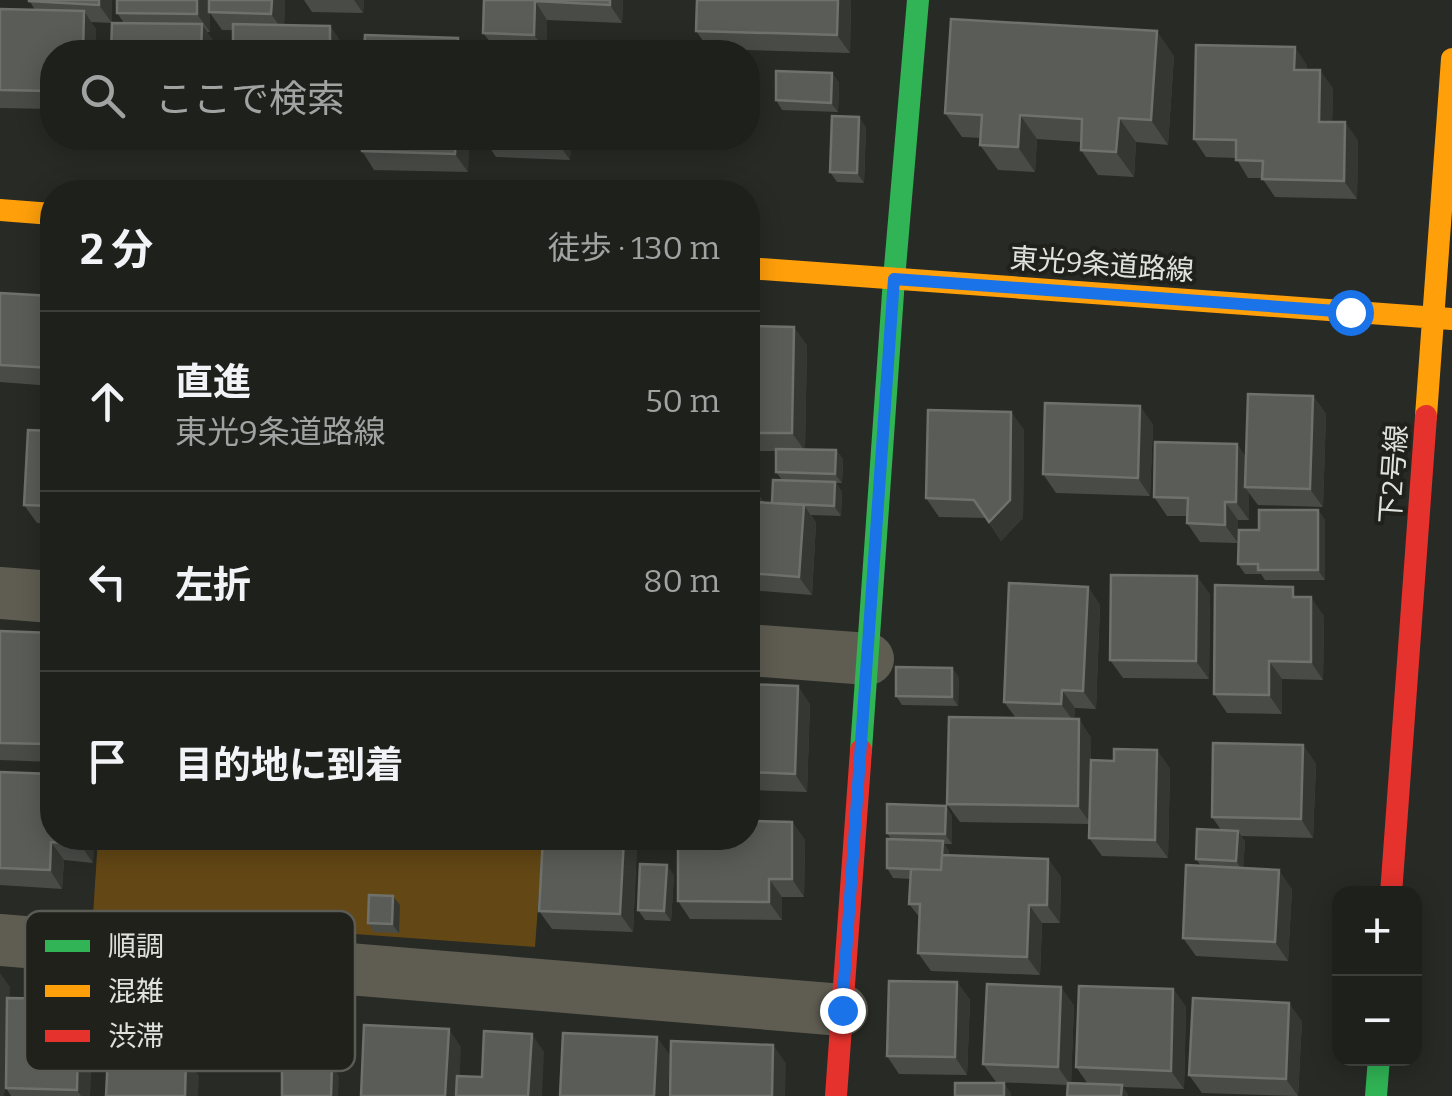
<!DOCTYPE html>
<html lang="ja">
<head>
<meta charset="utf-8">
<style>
  body { margin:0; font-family:Bitter,"Noto Sans JP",serif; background:#262825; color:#f1f3f6 }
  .controls { position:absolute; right:30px; bottom:30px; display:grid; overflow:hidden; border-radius:20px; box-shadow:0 5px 25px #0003 }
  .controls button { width:90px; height:90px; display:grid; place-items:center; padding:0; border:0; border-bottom:2px solid #3c3e3b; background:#1e201c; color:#f1f3f6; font:50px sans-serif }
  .stop { position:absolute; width:30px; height:30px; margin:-22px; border:8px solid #1a73e8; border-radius:50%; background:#fff }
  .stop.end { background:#1a73e8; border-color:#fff; box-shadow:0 2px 10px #0008 }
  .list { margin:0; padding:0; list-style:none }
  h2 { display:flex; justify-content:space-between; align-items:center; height:130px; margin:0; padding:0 40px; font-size:42px }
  h2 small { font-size:32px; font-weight:400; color:#a1a3a3 }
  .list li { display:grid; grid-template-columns:65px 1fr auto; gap:30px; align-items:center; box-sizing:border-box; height:180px; padding:0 40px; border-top:2px solid #3c3e3b }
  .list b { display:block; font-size:38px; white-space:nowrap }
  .list p { margin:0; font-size:32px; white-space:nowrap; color:#a1a3a3 }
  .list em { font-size:32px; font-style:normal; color:#a1a3a3 }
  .icon { flex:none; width:55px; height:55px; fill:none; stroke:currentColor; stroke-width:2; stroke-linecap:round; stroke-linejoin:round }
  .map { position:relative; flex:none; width:1452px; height:1096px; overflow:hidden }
  .search { position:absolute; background:#1e201c; box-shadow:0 5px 25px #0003; left:40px; top:40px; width:720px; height:110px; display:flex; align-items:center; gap:25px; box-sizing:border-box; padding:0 35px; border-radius:40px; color:#a1a3a3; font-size:38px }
  .panel { position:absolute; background:#1e201c; box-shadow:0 5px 25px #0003; left:40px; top:180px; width:720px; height:670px; border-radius:40px }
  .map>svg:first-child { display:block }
  .green { fill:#634715 }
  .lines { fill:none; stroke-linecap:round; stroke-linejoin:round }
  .street { stroke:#5f5d52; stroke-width:52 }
  .fast { stroke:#30b455; stroke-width:22 }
  .slow { stroke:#ff9f0a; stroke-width:22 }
  .jam { stroke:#e5322d; stroke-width:22 }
  .wall { fill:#494b47 }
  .shaded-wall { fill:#353733 }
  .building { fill:#5a5c57; stroke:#6f716c; stroke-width:2.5 }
  .route { stroke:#1a73e8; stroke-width:12 }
  .labels { text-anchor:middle; stroke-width:8; stroke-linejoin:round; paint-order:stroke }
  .street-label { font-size:28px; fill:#e0e2dd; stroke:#20211b }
  .key { fill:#20211b; stroke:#5a5b55; stroke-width:2.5 }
  .key-label { font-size:28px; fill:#e0e2dd }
</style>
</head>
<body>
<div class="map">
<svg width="1452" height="1096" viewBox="0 0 1452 1096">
  <rect width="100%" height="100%" fill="#282a25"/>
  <!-- green -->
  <path class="green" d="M98,838H543L535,947L93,915Z"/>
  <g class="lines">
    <!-- street -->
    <path class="street" d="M0,593L52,597
      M748,650L868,659
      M0,940L842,1010"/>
    <!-- fast -->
    <path class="fast" d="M861,750L894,279L918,0
      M1376,1096L1379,1058"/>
    <!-- slow -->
    <path class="slow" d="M0,210L52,214
      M748,268L1452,319
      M1426,416L1452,59"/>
    <!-- jam -->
    <path class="jam" d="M1391,894L1426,416
      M836,1096L861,750"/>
  </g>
  <!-- wall -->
  <path class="wall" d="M29,0H112V23L91,22L96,29V52H52V109L0,108V9L35,10Z
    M285,0L284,25L330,26L343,45V52H233V30H222L210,13V32H207L214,42L124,23L117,13Z
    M304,0H364L363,13L312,12Z
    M484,0H623L622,23L547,20V52H487L491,43L483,33Z
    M697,0H851L850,53L709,49L696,31Z
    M1174,56L1168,145L1136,142L1134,177L1098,175L1081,150V142L1037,139L1035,172L998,170L980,145L981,138L962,137L945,113Z
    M1307,65V70L1333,88L1332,122L1358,140L1357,199L1275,197L1262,178H1248L1236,158L1206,157L1194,139Z
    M832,73L839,83L838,112L782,110L776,100Z
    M866,127L864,183L837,182L830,172Z
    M362,138H469L468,172L374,170L362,151Z
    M483,138H571L570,160L496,157Z
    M0,293L52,296V386L0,382Z
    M748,326L807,345L805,449L836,450L843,459L842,483H836L842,492L841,516L811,515L816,523L812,595L748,590V490H755L764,502L772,503L782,480L776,472V451H748Z
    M1313,396L1326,414L1323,507L1258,505L1249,493V520H1238V543L1200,542L1187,523L1188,516H1167L1154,497L1237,444L1246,458Z
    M1011,412L1024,430L1023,518L1001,541L986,518L939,517L926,498Z
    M1153,424L1150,496L1056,493L1043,474Z
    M52,431V524L37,523L24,505Z
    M1318,510L1325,520V580H1265L1261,574H1245L1238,564L1259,530Z
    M1088,587L1100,605L1096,709L1075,708L1074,719H1079L1091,738V760L1170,768L1168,858L1102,856L1089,838L1090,824L960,822L947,804L1016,718L1004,702Z
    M1210,594L1209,679L1123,678L1110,660Z
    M1301,597L1324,616L1323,680L1282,679V714L1227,713L1214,694Z
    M0,631L52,633V762L0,760Z
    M952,668L959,678L958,706L902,705L896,696Z
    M748,684L810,704L807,792L748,790Z
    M1303,745L1316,764L1313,838L1241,836L1245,841L1243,868L1292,889L1288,961L1196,956L1183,938L1201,866L1196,859L1221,830L1212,817Z
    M0,772L52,838H94L93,863L64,860L62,889L0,885Z
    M946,806L952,816V844H944L949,851V855L1048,859L1061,877L1060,923H1042L1040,975L931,971L918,953L920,918L909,904L911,879L893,878L887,868L891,839L887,833Z
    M792,822L805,840L804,897H782V920L690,919L678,901Z
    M637,843L633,932L552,929L539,911Z
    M674,875L671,921L645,920L638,910Z
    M400,905L399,933L374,932L368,923Z
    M957,982L970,1000L967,1075L899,1074L887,1056Z
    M10,987L9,998L79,999L92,1017L90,1096H11L6,1088L7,1044L4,1096H0Z
    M1173,989L1186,1007L1184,1089L1123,1087L1128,1095L1068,1085L996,1082L983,1064L1074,1005L1071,1083L1088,1084L1076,1067Z
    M263,999L269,1008L266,1068L200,1064L193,1054Z
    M1302,1021L1298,1096L1202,1093L1189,1075Z"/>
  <!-- shaded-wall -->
  <path class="shaded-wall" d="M99,0H112V23L99,5Z
    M197,0H210V32L197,14Z
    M272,0H285L284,32L271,14Z
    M354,0H364L363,13Z
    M610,0H623L622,23L610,5Z
    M838,0H851L850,53L837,35Z
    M535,1L547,20V52L534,35Z
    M84,11L96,29V52H83Z
    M202,24L214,42V52H201Z
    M330,26L343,45V52H330Z
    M1157,31L1174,56L1168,145L1151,120Z
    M458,38L469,52H458Z
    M1295,47L1307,65V88L1294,70Z
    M1320,70L1333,88L1332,140L1319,122Z
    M832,73L839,83L838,112L831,103Z
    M1020,115L1037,139L1035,172L1018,147Z
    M859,117L866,127L864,183L857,173Z
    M1119,118L1136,142L1134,177L1116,152Z
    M1345,122L1358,140L1357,199L1344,181Z
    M456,138H469L468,172L455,154Z
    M558,138H571L570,160L557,142Z
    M794,327L807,345L805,451L792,433Z
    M1313,396L1326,414L1323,507L1310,489Z
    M1140,406L1153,424L1150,496L1138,478Z
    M1011,412L1024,430L1023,518L1001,541L989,522Z
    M1237,444L1249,462L1245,487L1249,493V520L1236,502Z
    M836,450L843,459L842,483L835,474Z
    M835,482L842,492L841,516L834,506Z
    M755,490L768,508L755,502Z
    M1225,502L1238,520V543L1225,525Z
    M804,505L816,523L812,595L799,577Z
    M1318,510L1325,520V580L1318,570Z
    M1197,576L1210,594L1209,679L1196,661Z
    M1088,587L1100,605L1096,709L1083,691Z
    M1311,597L1324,616L1323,680L1311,662Z
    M1269,661L1282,679V714L1269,695Z
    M952,668L959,678L958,706L952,697Z
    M49,682L52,687V753L47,744Z
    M798,686L810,704L807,792L795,774Z
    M1062,690L1075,708L1074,722L1061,704Z
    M1079,719L1091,738V824L1078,806Z
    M1303,745L1316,764L1313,838L1301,819Z
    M1157,750L1170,768L1168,858L1155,840Z
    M946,806L952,816V844L945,834Z
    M792,822L805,840L804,897L792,879Z
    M1238,831L1245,841L1243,871L1236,861Z
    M80,838H94L93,863L80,844Z
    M624,838H634L637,843L633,932L620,914Z
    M943,841L949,851V880L942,871Z
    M51,842L64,860L62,889L50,870Z
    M1048,859L1061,877L1060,923L1047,905Z
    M667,865L674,875L671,921L664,911Z
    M1279,870L1292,889L1288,961L1275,942Z
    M769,879L782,897V920L769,902Z
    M393,896L400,905L399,933L392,924Z
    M1029,905L1042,923L1040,975L1027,957Z
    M0,973L10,987L4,1096H0Z
    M957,982L970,1000L967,1075L955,1057Z
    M1061,987L1074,1005L1071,1086L1058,1067Z
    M1173,989L1186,1007L1184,1089L1171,1071Z
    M79,999L92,1017L90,1096H81L77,1090Z
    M263,999L269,1008L266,1068L260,1058Z
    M1289,1003L1302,1021L1298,1096L1286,1079Z
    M449,1029L461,1047L459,1096H445Z
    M532,1034L544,1052L542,1096H528Z
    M657,1037L670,1055L668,1096H654Z
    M773,1045L786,1063L785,1096H772Z
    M186,1058L199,1076L198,1096H185Z
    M332,1066L339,1076L338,1096H331Z
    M1004,1083L1011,1093V1096H1004Z
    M1122,1085L1128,1095V1096H1121Z"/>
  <!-- building -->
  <path class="building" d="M29,0H99V5L29,1Z
    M117,0H197V14L117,13Z
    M209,0H272L271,14L209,12Z
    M484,0H610V5L535,1L534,35L483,33Z
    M697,0H838L837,35L696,31Z
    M0,9L84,11L83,52H52V91L0,90Z
    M951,19L1157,31L1151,120L1119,118L1116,152L1081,150L1082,119L1020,115L1018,147L980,145L982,115L945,113Z
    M112,23L202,24L201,52H111Z
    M233,24L330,26V52H233Z
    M365,35L458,38V52H364Z
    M488,43L537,45L536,52H487Z
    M1196,45L1295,47L1294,70H1320L1319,122H1345L1344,181L1262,179L1263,161L1236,160V140L1194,139Z
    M776,71L832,73L831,103L776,100Z
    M832,116L859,117L857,173L830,172Z
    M362,138H456L455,154L362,151Z
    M483,138H558L557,142L483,139Z
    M0,293L52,296V368L0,365Z
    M748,326L794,327L792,433H748Z
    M1248,394L1313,396L1310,489L1245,487Z
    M1045,403L1140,406L1138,478L1043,474Z
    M928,410L1011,412L1010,500L989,522L974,500L926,498Z
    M28,430L52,431V506L24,505Z
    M1155,442L1237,444L1236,502H1225V525L1187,523L1188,498L1154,497Z
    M776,449L836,450L835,474L776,472Z
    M773,480L835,482L834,506L772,503Z
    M748,490H755V502L804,505L799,577L748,573Z
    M1259,510H1318V570H1258V564H1238L1239,530H1259Z
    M1111,575L1197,576L1196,661L1110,660Z
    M1009,583L1088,587L1083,691L1062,690L1061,704L1004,702Z
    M1215,585L1293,587V597H1311V662L1269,661V695L1214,694Z
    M0,631L52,633V682H49L47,744L0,743Z
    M896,667L952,668V697L896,696Z
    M748,684L798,686L795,774L748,772Z
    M949,717L1079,719L1078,806L947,804Z
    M1213,743L1303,745L1301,819L1212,817Z
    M1114,749L1157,750L1155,840L1089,838L1091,760L1114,761Z
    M0,772L52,774V838H80V844L51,842L50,870L0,868Z
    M887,804L946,806L945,834L887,833Z
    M748,821L792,822V879H769V902L678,901V838H748Z
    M1197,829L1238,831L1236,861L1196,859Z
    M543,838H624L620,914L539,911Z
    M887,839L943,841L941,870L887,868Z
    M942,855L1048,859L1047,905H1029L1027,957L918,953L920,904H909L911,869L941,870Z
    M640,864L667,865L664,911L638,910Z
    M1186,865L1279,870L1275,942L1183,938Z
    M369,895L393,896L392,924L368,923Z
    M889,981L957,982L955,1057L887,1056Z
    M987,984L1061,987L1058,1067L983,1064Z
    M1079,986L1173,989L1171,1071L1076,1067Z
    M7,998L79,999L77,1090L6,1088Z
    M1193,998L1289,1003L1286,1079L1189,1075Z
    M364,1025L449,1029L445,1096H361Z
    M484,1031L532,1034L528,1096H456L457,1076L482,1077Z
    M563,1033L657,1037L654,1096H560Z
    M671,1041L773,1045L772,1096H670Z
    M108,1055L186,1058L185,1096H106Z
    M282,1064L332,1066L331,1096H282Z
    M955,1083H1004V1096H955Z
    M1068,1083L1122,1085L1121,1096H1067Z"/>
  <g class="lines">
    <!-- route -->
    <path class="route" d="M842,1010L894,279L1350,312"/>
  </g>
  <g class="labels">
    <!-- street labels -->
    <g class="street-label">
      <text transform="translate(1102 264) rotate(4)" y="10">東光9条道路線</text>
      <text transform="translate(1393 474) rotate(-86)" y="10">下2号線</text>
    </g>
  </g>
  <!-- legend -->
  <rect x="25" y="911" width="330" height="160" rx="15" class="key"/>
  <rect x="45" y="940" width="45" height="12" fill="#30b455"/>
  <rect x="45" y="985" width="45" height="12" fill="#ff9f0a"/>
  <rect x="45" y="1030" width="45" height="12" fill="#e5322d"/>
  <g class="key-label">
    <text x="108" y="956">順調</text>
    <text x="108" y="1001">混雑</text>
    <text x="108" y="1046">渋滞</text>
  </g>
</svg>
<div class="controls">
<button>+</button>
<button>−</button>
</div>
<div class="stop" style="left:1350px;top:312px"></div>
<div class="stop end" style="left:842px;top:1010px"></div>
<div class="search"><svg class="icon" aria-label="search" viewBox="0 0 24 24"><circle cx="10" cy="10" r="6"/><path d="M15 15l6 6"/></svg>ここで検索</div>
<section class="panel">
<h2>2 分<small>徒歩 · 130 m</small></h2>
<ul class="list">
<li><svg class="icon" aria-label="ahead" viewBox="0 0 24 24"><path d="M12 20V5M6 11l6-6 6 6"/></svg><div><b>直進</b><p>東光9条道路線</p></div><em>50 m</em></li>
<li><svg class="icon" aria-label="left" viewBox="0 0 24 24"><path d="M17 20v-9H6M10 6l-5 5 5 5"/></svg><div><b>左折</b></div><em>80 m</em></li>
<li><svg class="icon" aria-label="arrive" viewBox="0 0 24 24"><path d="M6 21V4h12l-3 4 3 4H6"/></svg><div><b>目的地に到着</b></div></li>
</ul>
</section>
</div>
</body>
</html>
